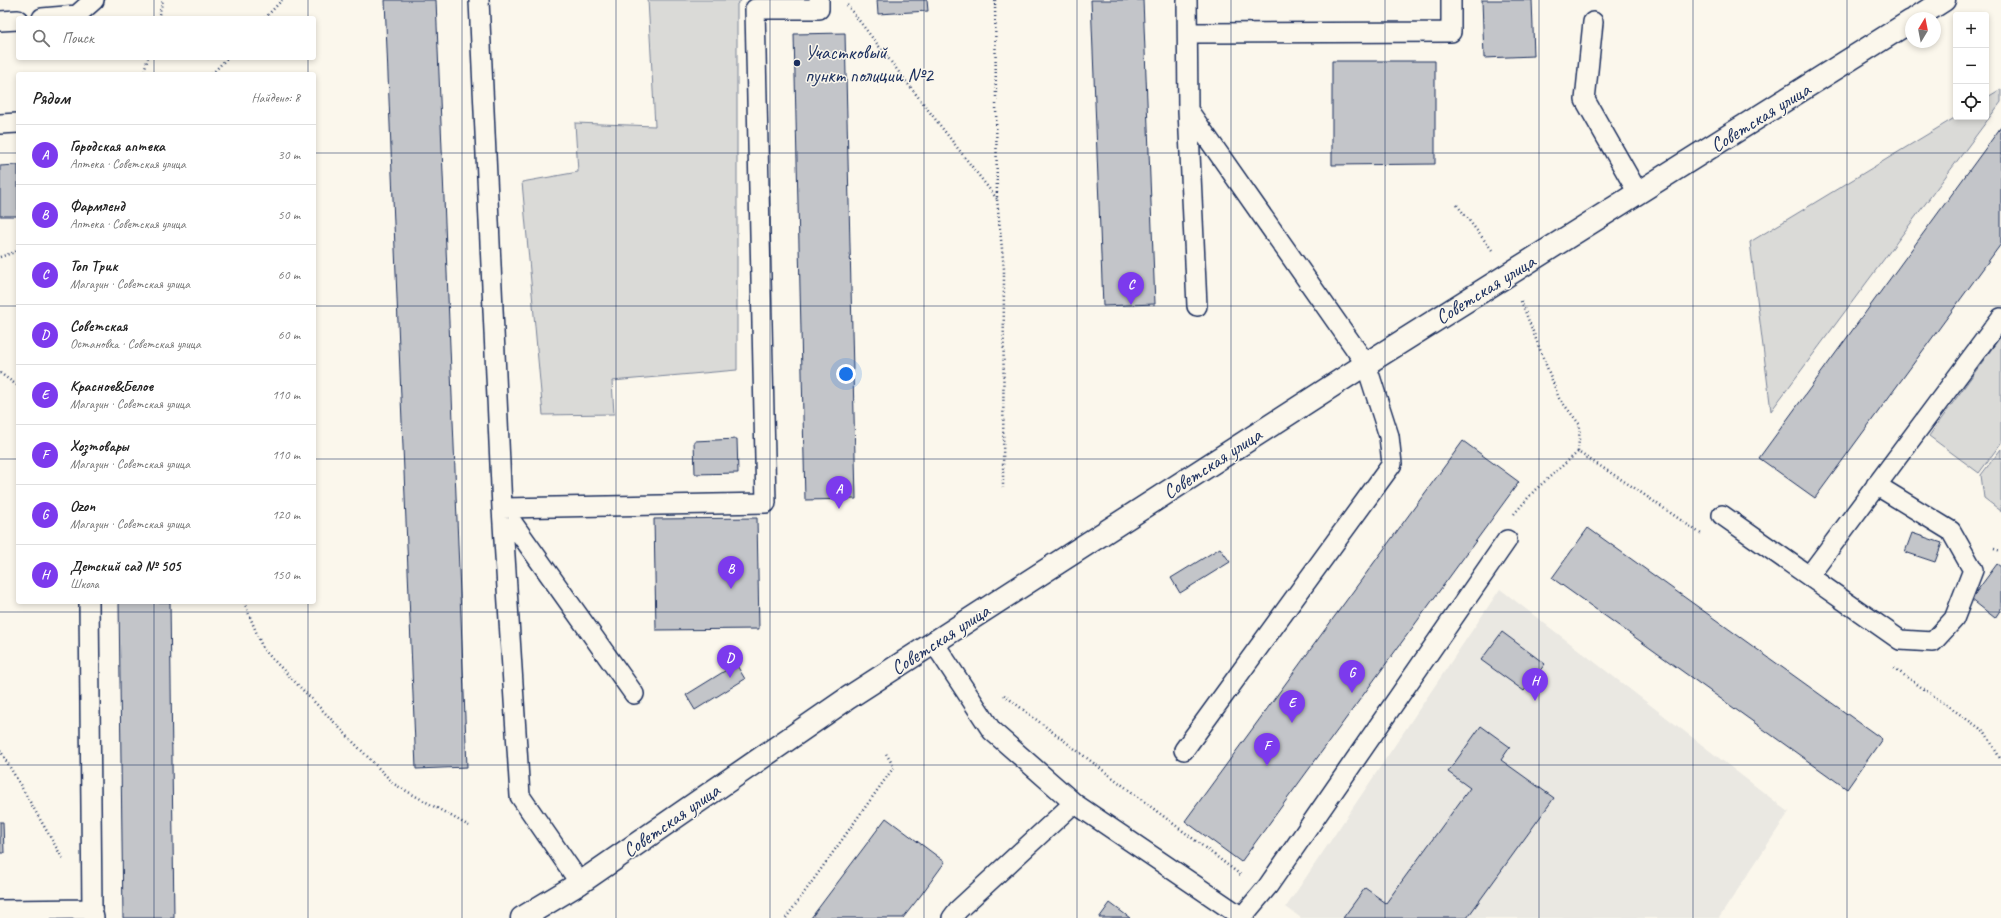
<!DOCTYPE html>
<html lang="ru">
<head>
<meta charset="utf-8">
<style>
  body { margin:0; font-family:Caveat,sans-serif; background:#f2f2f2; color:#222 }
  .controls { position:absolute; right:12px; top:12px; display:grid; overflow:hidden; border-radius:4px; box-shadow:0 2px 6px #0003 }
  .controls button { width:36px; height:36px; display:grid; place-items:center; padding:0; border:0; border-bottom:1px solid #e0e0e0; background:#fff; color:#222; font:20px sans-serif }
  .compass { position:absolute; left:1905px; top:12px; width:36px; height:36px; border-radius:50%; background:#fff; box-shadow:0 2px 6px #0003; rotate:10deg }
  .you { position:absolute; left:846px; top:374px; width:14px; height:14px; margin:-10px; border:3px solid #fff; border-radius:50%; background:#1a73e8; box-shadow:0 0 0 6px #1a73e833 }
  .badge { display:grid; place-items:center; width:26px; height:26px; border-radius:50%; background:#7c3aed; color:#fff; font-size:13px; font-weight:700 }
  .pin { position:absolute; translate:-50% -33px; filter:drop-shadow(0 1px 2px #0008) }
  .pin::after { content:''; position:absolute; top:21px; width:14px; height:12px; background:inherit; clip-path:polygon(0 0,100% 0,50% 100%) }
  .list { margin:0; padding:0; list-style:none }
  h2 { display:flex; justify-content:space-between; align-items:center; height:52px; margin:0; padding:0 16px; font-size:17px }
  h2 small { font-size:13px; font-weight:400; color:#767676 }
  .list li { display:grid; grid-template-columns:26px 1fr auto; gap:12px; align-items:center; box-sizing:border-box; height:60px; padding:0 16px; border-top:1px solid #e0e0e0 }
  .list b { display:block; font-size:15px; white-space:nowrap }
  .list p { margin:0; font-size:13px; white-space:nowrap; color:#767676 }
  .list em { font-size:13px; font-style:normal; color:#767676 }
  .icon { flex:none; width:22px; height:22px; fill:none; stroke:currentColor; stroke-width:2; stroke-linecap:round; stroke-linejoin:round }
  .map { position:relative; flex:none; width:2001px; height:918px; overflow:hidden }
  .search { position:absolute; background:#fff; box-shadow:0 2px 6px #0003; left:16px; top:16px; width:300px; height:44px; display:flex; align-items:center; gap:10px; box-sizing:border-box; padding:0 14px; border-radius:4px; color:#767676; font-size:15px }
  .panel { position:absolute; background:#fff; box-shadow:0 2px 6px #0003; left:16px; top:72px; width:300px; height:532px; border-radius:4px }
  .map>svg:first-child { display:block }
  .built { fill:#eae8e2 }
  .green { fill:#dadad7; stroke:#7a849a }
  .building { fill:#c3c5c9; stroke:#1b2f5e }
  .lines { fill:none; stroke-linecap:round; stroke-linejoin:round }
  .service-casing { stroke:#1b2f5e; stroke-width:22 }
  .secondary-casing { stroke:#1b2f5e; stroke-width:25 }
  .path { stroke:#1b2f5e; stroke-width:2.5; stroke-dasharray:1 3; stroke-linecap:butt }
  .service { stroke:#fbf7ec; stroke-width:19 }
  .secondary { stroke:#fbf7ec; stroke-width:22 }
  .grid { fill:none; stroke:#1b2f5e; stroke-width:1; stroke-opacity:0.55 }
  .poi-dot { fill:#1b2f5e; stroke:#fbf7ec; stroke-width:1.5 }
  .labels { text-anchor:middle; stroke-width:3; stroke-linejoin:round; paint-order:stroke }
  .poi-label { font-size:20px; fill:#1b2f5e; stroke:#fbf7ec; text-anchor:start }
  .street-label { font-size:20px; fill:#1b2f5e; stroke:#fbf7ec }
</style>
</head>
<body>
<div class="map">
<svg width="2001" height="918" viewBox="0 0 2001 918">
  <rect width="100%" height="100%" fill="#fbf7ec"/>
  <filter id="ink" filterUnits="userSpaceOnUse"><feTurbulence type="fractalNoise" baseFrequency=".025" numOctaves="2"/><feDisplacementMap in="SourceGraphic" scale="8" xChannelSelector="R" yChannelSelector="G"/><feConvolveMatrix kernelMatrix="1 2 1 2 8 2 1 2 1" color-interpolation-filters="sRGB"/></filter>
  <g filter="url(#ink)">
    <!-- built -->
    <path class="built" d="M1500,589L1789,812L1719,918H1301L1286,907Z"/>
    <!-- green -->
    <path class="green" d="M648,0H742L737,4V370L612,381L614,414L543,415L522,182L578,172L575,123L655,126Z
      M2001,89V102L1771,411L1750,242L1956,117H1986V98Z
      M2001,336V443L1979,473L1929,436Z
      M2001,449V511L1984,498L1981,475Z"/>
    <!-- building -->
    <path class="building" d="M385,0H436L467,767L416,769Z
      M877,0H927L928,11L878,14Z
      M1091,0H1143L1155,304L1103,306Z
      M1482,0H1532L1534,56L1484,58Z
      M845,33L856,499L805,500L794,34Z
      M1332,61H1435V164L1332,165Z
      M2001,127V244L1815,498L1759,458Z
      M16,165H18V216H0V166Z
      M737,439L738,473L695,474L694,441Z
      M1463,441L1519,482L1241,862L1185,821Z
      M757,518L759,629L656,630L654,519Z
      M1588,528L1882,739L1847,789L1552,578Z
      M1912,533L1942,543L1935,562L1905,552Z
      M1220,548L1230,562L1180,593L1171,578Z
      M1997,564L2001,567V609L1995,618L1971,599Z
      M119,602H170L174,918H123Z
      M1502,632L1545,664L1524,691L1481,660Z
      M736,664L745,679L695,710L686,695Z
      M1481,726L1510,747L1501,760L1554,798L1467,918H1343L1365,888L1386,903L1470,788L1448,772Z
      M886,818L945,862L921,895L903,918H811Z
      M0,822H3L4,853H0Z
      M1110,903L1130,918H1099Z"/>
    <g class="lines">
      <defs>
        <path id="service" d="M479,0L502,508L520,796L580,883
          M1187,0L1188,110L1197,306
          M42,18L77,15L94,0
          M0,21L18,20
          M1593,22L1585,100L1638,193
          M1188,33L1451,32V0
          M0,124L18,123
          M1722,515L1900,640L1933,642L1954,619L1973,570L1951,531L1876,485
          M1809,576L2001,318
          M89,602L92,909
          M934,643L992,731L1074,803L1242,917L1268,886L1507,540
          M634,694L502,508L766,503L755,9H819V0
          M1184,750L1392,464L1389,436L1366,364L1188,110
          M0,910L92,909L94,918
          M952,918L958,910L1074,803"/>
        <path id="secondary" d="M1916,18L1944,0
          M522,918L580,883L848,698L1366,364L1911,21"/>
      </defs>
      <!-- service casing -->
      <use href="#service" class="service-casing"/>
      <!-- secondary casing -->
      <use href="#secondary" class="secondary-casing"/>
      <!-- path -->
      <path class="path" d="M995,0L997,199L1004,269L1003,488
        M847,5L997,199
        M158,18L163,0
        M265,18L282,0
        M143,74L148,58
        M212,74L227,58
        M1457,205L1492,250
        M0,257L18,251
        M1521,301L1559,398L1580,425L1578,452L1633,487L1701,534
        M0,373L18,386
        M1514,514L1535,490L1578,452
        M1994,549L2001,551
        M244,602L263,649L394,784L469,826
        M1894,668L1985,732L2001,760
        M1004,695L1242,876
        M0,750L63,859
        M786,918L894,767L885,752"/>
      <!-- service -->
      <use href="#service" class="service"/>
      <!-- secondary -->
      <use href="#secondary" class="secondary"/>
    </g>
  </g>
  <!-- grid -->
  <path class="grid" d="M154,0V18M308,0V18M462,0V918M616,0V918M770,0V918M924,0V918M1077,0V918M1231,0V918M1385,0V918M1539,0V918M1693,0V918M1847,0V918M154,58V74M308,58V74M0,153H18M314,153H2001M0,306H18M314,306H2001M0,459H18M314,459H2001M154,602V918M308,602V918M0,612H2001M0,765H2001"/>
  <!-- markers -->
  <circle class="poi-dot" cx="797" cy="63" r="4"/>
  <g class="labels">
    <!-- poi labels -->
    <g class="poi-label">
      <text x="805" y="59">Участковый<tspan x="805" dy="23">пункт полиции №2</tspan></text>
    </g>
    <!-- street labels -->
    <g class="street-label">
      <text transform="translate(1760 117) rotate(-32)" y="7">Советская улица</text>
      <text transform="translate(1485 289) rotate(-32)" y="7">Советская улица</text>
      <text transform="translate(1212 463) rotate(-33)" y="7">Советская улица</text>
      <text transform="translate(940 639) rotate(-33)" y="7">Советская улица</text>
      <text transform="translate(671 820) rotate(-35)" y="7">Советская улица</text>
    </g>
  </g>
</svg>
<div class="controls">
<button>+</button>
<button>−</button>
<button><svg class="icon" aria-label="locate" viewBox="0 0 24 24"><circle cx="12" cy="12" r="6"/><path d="M12 2v4M12 18v4M2 12h4M18 12h4"/></svg></button>
</div>
<svg class="compass" viewBox="-18 -18 36 36"><path d="M0-13l5 13h-10z" fill="#e53935"/><path d="M0 13l5-13h-10z" fill="#767676"/></svg>
<div class="you"></div>
<div class="pin badge" style="left:839px;top:509px">A</div>
<div class="pin badge" style="left:731px;top:589px">B</div>
<div class="pin badge" style="left:1131px;top:305px">C</div>
<div class="pin badge" style="left:730px;top:678px">D</div>
<div class="pin badge" style="left:1292px;top:723px">E</div>
<div class="pin badge" style="left:1267px;top:766px">F</div>
<div class="pin badge" style="left:1352px;top:693px">G</div>
<div class="pin badge" style="left:1535px;top:701px">H</div>
<div class="search"><svg class="icon" aria-label="search" viewBox="0 0 24 24"><circle cx="10" cy="10" r="6"/><path d="M15 15l6 6"/></svg>Поиск</div>
<section class="panel">
<h2>Рядом<small>Найдено: 8</small></h2>
<ul class="list">
<li><span class="badge">A</span><div><b>Городская аптека</b><p>Аптека · Советская улица</p></div><em>30 m</em></li>
<li><span class="badge">B</span><div><b>Фармленд</b><p>Аптека · Советская улица</p></div><em>50 m</em></li>
<li><span class="badge">C</span><div><b>Топ Трик</b><p>Магазин · Советская улица</p></div><em>60 m</em></li>
<li><span class="badge">D</span><div><b>Советская</b><p>Остановка · Советская улица</p></div><em>60 m</em></li>
<li><span class="badge">E</span><div><b>Красное&amp;Белое</b><p>Магазин · Советская улица</p></div><em>110 m</em></li>
<li><span class="badge">F</span><div><b>Хозтовары</b><p>Магазин · Советская улица</p></div><em>110 m</em></li>
<li><span class="badge">G</span><div><b>Ozon</b><p>Магазин · Советская улица</p></div><em>120 m</em></li>
<li><span class="badge">H</span><div><b>Детский сад № 505</b><p>Школа</p></div><em>150 m</em></li>
</ul>
</section>
</div>
</body>
</html>
